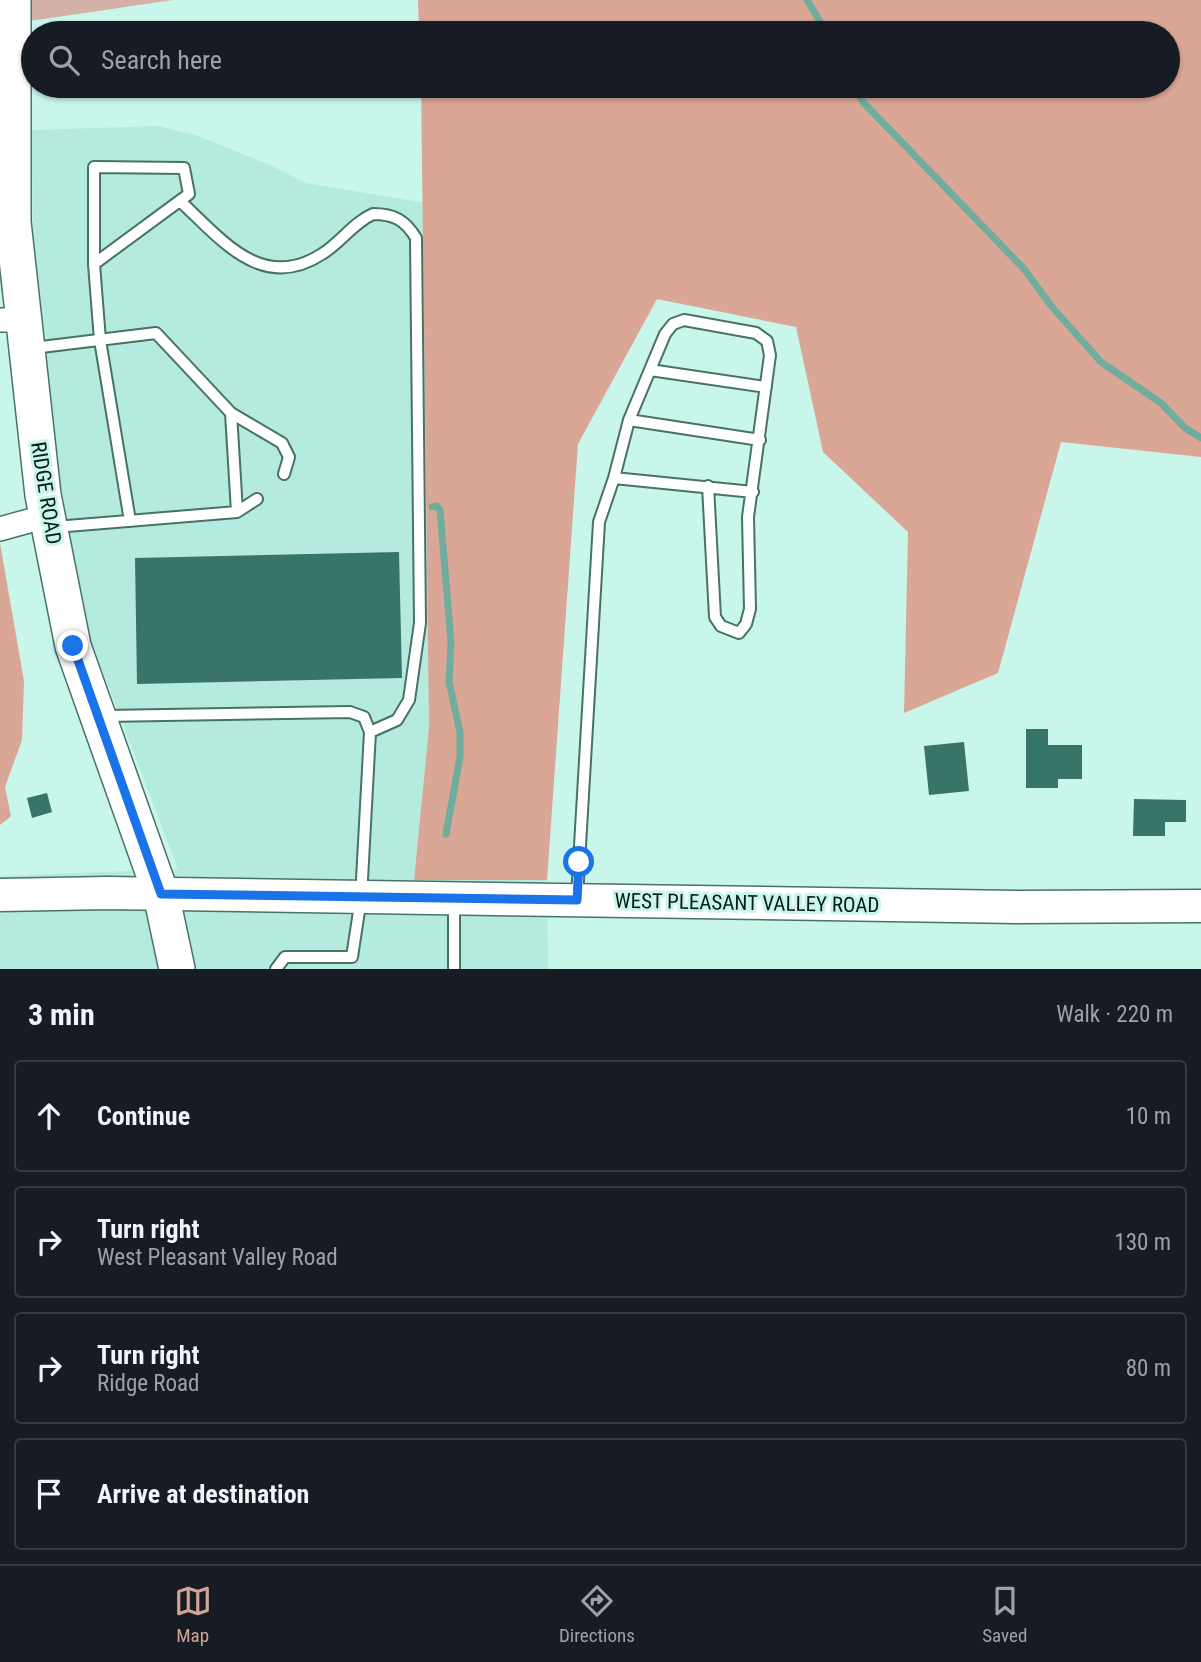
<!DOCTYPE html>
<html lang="en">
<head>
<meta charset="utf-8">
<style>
  body { margin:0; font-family:"Roboto Condensed",sans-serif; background:#20242c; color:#f1f3f6 }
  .stop { position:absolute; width:21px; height:21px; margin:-16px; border:5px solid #1a73e8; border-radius:50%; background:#fff }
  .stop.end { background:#1a73e8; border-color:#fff; box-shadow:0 2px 7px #0008 }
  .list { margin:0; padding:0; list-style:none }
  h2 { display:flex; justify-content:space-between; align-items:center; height:91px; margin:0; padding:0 28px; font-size:30px }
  h2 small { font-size:23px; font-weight:400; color:#9ea1a6 }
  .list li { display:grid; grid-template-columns:46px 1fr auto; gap:21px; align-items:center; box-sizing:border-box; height:112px; margin:0 14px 14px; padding:0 14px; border:2px solid #363941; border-radius:7px }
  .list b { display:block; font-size:26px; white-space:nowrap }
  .list p { margin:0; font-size:23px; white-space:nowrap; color:#9ea1a6 }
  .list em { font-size:23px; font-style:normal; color:#9ea1a6 }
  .icon { flex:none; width:38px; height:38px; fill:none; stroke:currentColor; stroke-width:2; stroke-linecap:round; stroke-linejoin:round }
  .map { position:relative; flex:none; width:1201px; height:969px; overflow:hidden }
  .search { position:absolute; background:#171b24; box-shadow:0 2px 5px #0004; left:21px; right:21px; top:21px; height:77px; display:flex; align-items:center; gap:18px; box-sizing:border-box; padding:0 24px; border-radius:38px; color:#9ea1a6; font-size:26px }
  .sheet { height:595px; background:#171b24 }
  nav { display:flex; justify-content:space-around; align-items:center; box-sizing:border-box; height:98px; border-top:2px solid #363941; background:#171b24; font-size:19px; color:#9ea1a6 }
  nav a { display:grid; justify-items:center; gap:4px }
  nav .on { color:#d1a495 }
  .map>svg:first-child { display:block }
  .built { fill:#b4ebde }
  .green { fill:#d3b1a6 }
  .forest { fill:#daa695 }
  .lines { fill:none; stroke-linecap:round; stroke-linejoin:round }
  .stream { stroke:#70ad9f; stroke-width:7 }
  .building { fill:#387468 }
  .lane-casing { stroke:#487268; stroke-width:14 }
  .street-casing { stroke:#487268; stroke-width:26 }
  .secondary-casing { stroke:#487268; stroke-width:35 }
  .primary-casing { stroke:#487268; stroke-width:38 }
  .lane { stroke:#fff; stroke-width:10 }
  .street { stroke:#fff; stroke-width:23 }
  .secondary { stroke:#fff; stroke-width:32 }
  .primary { stroke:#fff; stroke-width:35 }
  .route { stroke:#1a73e8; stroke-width:9 }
  .labels { text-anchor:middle; stroke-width:6; stroke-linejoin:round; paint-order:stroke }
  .street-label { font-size:21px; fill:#0c1d19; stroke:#c9f6eb }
</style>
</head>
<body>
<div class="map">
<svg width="1201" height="969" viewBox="0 0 1201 969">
  <rect width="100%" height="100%" fill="#c9f6eb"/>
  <!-- built -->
  <path class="built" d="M158,126L196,135L272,166L305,183L425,203L429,727L414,879L547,880L548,969H0V876L178,869L89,635L61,499L33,283L32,130Z"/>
  <!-- green -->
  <path class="green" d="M30,0H173L30,21Z"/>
  <!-- forest -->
  <path class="forest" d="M418,0H1201V457L1061,442L998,673L904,713L908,532L823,452L796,327L657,299L578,444L547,880H414L429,727L421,86H1168V33H419Z
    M0,543L24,681L22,740L5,787L11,816L0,825Z"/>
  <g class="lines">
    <!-- stream -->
    <path class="stream" d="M807,0L827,33
      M855,86L863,102L1025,270L1052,307L1101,362L1161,403L1185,428L1201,438
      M432,507L437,506L440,510L451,642L449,682L460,732V757L446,834"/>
  </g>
  <!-- building -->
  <path class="building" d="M399,552L402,678L137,684L135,558Z
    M1026,729H1048V745H1082V779H1058V788H1026Z
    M964,742L969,791L929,795L924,746Z
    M47,793L52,812L32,818L27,798Z
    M1134,799L1186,800V822H1165V836H1133Z"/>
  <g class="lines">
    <defs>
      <path id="lane" d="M180,201C221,239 262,293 322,254C340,243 353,223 373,214C394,214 405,220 416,238L420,623L409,700L397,720L370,732
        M94,264L189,194L184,168L94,167V264L100,340L130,521
        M33,348L156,333L231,413L237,512L55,527
        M650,370L766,387
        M231,413L282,443L289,457L284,474
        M629,420L760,440
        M614,478L629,420L665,334L673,324L684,320L756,333L767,341L770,355L748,517L750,609L746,624L739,633L721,626L715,617L708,486
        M237,512L257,499
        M104,716L350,712L364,717L370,732L361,898L352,957H285L276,969
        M577,897L599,522L614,478L753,492
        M454,969V901"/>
      <path id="street" d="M0,320H24
        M0,529L47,516"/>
      <path id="secondary" d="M0,895L107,893L1017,907L1201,906"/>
      <path id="primary" d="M13,0V222L43,495L73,646L161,894L177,969"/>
    </defs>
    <!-- lane casing -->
    <use href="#lane" class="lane-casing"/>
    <!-- street casing -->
    <use href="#street" class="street-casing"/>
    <!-- secondary casing -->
    <use href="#secondary" class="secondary-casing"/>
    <!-- primary casing -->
    <use href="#primary" class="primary-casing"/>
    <!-- lane -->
    <use href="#lane" class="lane"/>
    <!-- street -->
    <use href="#street" class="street"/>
    <!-- secondary -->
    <use href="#secondary" class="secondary"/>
    <!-- primary -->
    <use href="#primary" class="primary"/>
  </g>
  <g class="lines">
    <!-- route -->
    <path class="route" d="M73,646L161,894L577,900L579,862"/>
  </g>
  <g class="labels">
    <!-- street labels -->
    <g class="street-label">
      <text transform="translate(46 493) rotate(81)" y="7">RIDGE ROAD</text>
      <text transform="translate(747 903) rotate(1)" y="7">WEST PLEASANT VALLEY ROAD</text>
    </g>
  </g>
</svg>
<div class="stop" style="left:579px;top:862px"></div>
<div class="stop end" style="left:73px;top:646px"></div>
<div class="search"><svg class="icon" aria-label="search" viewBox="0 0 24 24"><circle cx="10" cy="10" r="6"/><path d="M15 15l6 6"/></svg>Search here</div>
</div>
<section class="sheet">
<h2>3 min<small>Walk · 220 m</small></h2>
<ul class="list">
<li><svg class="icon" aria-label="ahead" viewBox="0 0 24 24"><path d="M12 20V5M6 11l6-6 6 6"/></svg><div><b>Continue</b></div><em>10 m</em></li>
<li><svg class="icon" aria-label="right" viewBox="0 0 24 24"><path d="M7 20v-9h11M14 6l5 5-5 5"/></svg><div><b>Turn right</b><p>West Pleasant Valley Road</p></div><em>130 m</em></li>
<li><svg class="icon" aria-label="right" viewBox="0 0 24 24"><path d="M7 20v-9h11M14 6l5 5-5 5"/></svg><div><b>Turn right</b><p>Ridge Road</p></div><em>80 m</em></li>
<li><svg class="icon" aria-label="arrive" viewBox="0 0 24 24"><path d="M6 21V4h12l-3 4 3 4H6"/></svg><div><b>Arrive at destination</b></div></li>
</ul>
</section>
<nav>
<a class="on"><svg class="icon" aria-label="map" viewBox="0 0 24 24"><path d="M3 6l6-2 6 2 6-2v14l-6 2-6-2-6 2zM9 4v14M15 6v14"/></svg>Map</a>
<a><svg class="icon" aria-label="directions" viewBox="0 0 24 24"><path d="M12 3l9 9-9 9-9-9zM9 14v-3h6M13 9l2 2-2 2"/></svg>Directions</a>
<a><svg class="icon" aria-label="saved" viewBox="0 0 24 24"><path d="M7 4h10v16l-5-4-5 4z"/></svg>Saved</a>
</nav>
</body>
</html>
